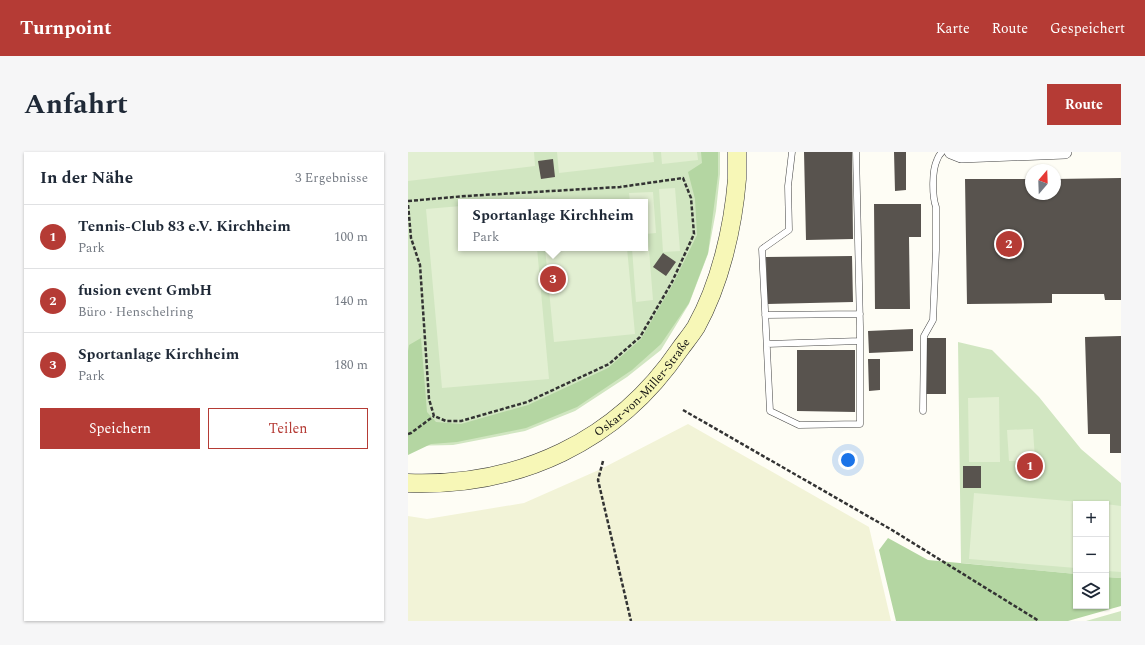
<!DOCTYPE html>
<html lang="de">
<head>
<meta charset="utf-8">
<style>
  body { margin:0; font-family:Spectral,serif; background:#f6f6f7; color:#1f2937 }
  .controls { position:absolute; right:12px; bottom:12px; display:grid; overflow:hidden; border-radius:0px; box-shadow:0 1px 3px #0004 }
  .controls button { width:36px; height:36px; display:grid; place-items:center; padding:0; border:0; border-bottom:1px solid #e0e1e3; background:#fff; color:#1f2937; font:20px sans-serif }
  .compass { position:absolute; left:617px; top:12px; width:36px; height:36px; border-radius:50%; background:#fff; box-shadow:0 1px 3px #0004; rotate:19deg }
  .you { position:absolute; left:440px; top:308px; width:14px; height:14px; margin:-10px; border:3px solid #fff; border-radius:50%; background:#1a73e8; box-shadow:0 0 0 6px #1a73e833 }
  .badge { display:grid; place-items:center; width:26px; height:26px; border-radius:50%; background:#b53b35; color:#fff; font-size:13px; font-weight:700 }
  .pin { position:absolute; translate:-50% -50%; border:2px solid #fff; box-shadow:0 1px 4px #0006 }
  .popup { position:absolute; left:50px; top:47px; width:190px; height:52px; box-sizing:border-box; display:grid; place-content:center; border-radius:0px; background:#fff; filter:drop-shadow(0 1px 3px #0005); font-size:13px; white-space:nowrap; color:#747a83 }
  .popup b { font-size:15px; color:#1f2937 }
  .popup::after { content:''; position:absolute; left:50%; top:100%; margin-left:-8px; border:8px solid transparent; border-top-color:#fff }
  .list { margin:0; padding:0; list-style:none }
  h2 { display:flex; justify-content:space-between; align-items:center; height:52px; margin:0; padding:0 16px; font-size:17px }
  h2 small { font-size:13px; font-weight:400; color:#747a83 }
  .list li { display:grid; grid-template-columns:26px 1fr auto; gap:12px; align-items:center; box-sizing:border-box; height:64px; padding:0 16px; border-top:1px solid #e0e1e3 }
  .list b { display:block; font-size:15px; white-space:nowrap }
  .list p { margin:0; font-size:13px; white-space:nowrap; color:#747a83 }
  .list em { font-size:13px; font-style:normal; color:#747a83 }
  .actions { display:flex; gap:8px; padding:12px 16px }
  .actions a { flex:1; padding:9px 0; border:1px solid #b53b35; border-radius:0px; text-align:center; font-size:14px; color:#b53b35 }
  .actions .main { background:#b53b35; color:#fff }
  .icon { flex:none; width:22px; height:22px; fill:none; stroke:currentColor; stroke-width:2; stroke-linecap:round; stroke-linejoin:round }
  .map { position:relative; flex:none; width:713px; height:469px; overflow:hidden; border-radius:0px }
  header { display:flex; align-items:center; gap:24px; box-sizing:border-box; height:56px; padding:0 20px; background:#b53b35; color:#fff }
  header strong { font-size:19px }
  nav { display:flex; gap:22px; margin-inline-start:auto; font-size:14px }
  .intro { display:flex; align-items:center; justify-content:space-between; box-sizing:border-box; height:96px; padding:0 24px }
  h1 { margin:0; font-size:28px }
  .button { padding:10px 18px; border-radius:0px; background:#b53b35; color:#fff; font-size:14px; font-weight:700 }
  main { display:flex; gap:24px; padding:0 24px }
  aside { flex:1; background:#fff; border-radius:0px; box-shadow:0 1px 3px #0004 }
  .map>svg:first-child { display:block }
  .farmland { fill:#f2f3d7 }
  .green { fill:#d1e6c1; fill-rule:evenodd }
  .forest { fill:#b4d6a2 }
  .pitch { fill:#e2efd2 }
  .building { fill:#58534e }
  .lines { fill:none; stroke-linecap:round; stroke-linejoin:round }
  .lane-casing { stroke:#444; stroke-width:7 }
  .street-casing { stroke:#444; stroke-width:14 }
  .secondary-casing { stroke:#333; stroke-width:19 }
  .path { stroke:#333; stroke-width:2.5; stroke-dasharray:4 2; stroke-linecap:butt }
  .lane { stroke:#fff; stroke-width:6 }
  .street { stroke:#fff; stroke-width:13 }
  .secondary { stroke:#f7f7b7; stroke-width:18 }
  .labels { text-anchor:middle; stroke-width:4; stroke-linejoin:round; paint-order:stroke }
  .street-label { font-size:12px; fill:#111; stroke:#fff }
</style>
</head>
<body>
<header>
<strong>Turnpoint</strong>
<nav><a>Karte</a><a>Route</a><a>Gespeichert</a></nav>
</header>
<div class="intro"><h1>Anfahrt</h1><a class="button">Route</a></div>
<main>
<aside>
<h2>In der Nähe<small>3 Ergebnisse</small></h2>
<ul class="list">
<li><span class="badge">1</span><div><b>Tennis-Club 83 e.V. Kirchheim</b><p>Park</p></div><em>100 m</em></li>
<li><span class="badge">2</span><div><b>fusion event GmbH</b><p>Büro · Henschelring</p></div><em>140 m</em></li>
<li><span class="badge">3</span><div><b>Sportanlage Kirchheim</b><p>Park</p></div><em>180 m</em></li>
</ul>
<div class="actions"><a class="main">Speichern</a><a>Teilen</a></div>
</aside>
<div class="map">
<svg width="713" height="469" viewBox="0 0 713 469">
  <rect width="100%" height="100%" fill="#fefdf5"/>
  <!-- farmland -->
  <path class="farmland" d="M280,272L461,375L483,469H0V364L19,367L116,351L193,317Z"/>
  <!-- green -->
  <path class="green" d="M0,0H312V22L308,59L300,102L281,152L253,198L219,225L167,259L117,279L45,293L0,294ZM53,50H237V96H53Z
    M550,190L584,198L631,245L673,297L713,331V426L698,425V352H668V422L553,411Z
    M713,459V469H678Z"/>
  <!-- forest -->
  <path class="forest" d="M293,0H310V23L300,101L281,151L253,192L224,218L169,255L118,276L49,290L23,292L0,303V199L1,193L13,186L19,260L28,270L53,272L120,253L200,216L233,187L265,132L289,83L287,47L280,20L294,11Z
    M480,386L520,408L668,422V454H698V425L713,426V454L660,469H488L471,398Z"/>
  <!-- pitch -->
  <path class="pitch" d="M0,0H126L127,14L0,29Z
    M149,0H245L246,10L151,21Z
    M253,0H289L290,8L254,12Z
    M267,36L272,99L255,100L251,37Z
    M245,40L248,81L237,82V50H222L221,41Z
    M53,54V96H129L141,227L34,236L18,57Z
    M237,85H240L245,148L228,150L224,96H237Z
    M137,96H219L227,182L146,190Z
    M591,245L592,310H561L560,246Z
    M625,277L627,308L601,309L599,278Z
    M566,341L695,352H668V416L561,407Z
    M698,352L713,354V420L698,419Z"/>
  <!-- building -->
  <path class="building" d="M396,0H444L445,87L398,88Z
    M486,0H498V38L487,39Z
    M145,7L147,25L133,27L130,9Z
    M713,26V148H697L696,142H644V151L559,152L557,27H623V42H647V27Z
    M466,52H513V85H501L502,157H467Z
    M255,101L268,110L258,124L245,115Z
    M444,104L445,150L359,152L358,105Z
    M505,177V199L461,201L460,179Z
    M713,184V301H702V282H680L677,185Z
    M518,186H538V242H518Z
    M389,198H447V260L389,259Z
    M460,207H472V238L461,239Z
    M555,314H573V336H555Z"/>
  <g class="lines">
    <defs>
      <path id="lane" d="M384,0L380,34L381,78L354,97L362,259L391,273L452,272V174L448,0
        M357,163L452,162
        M359,192L452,189
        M515,259L516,184L525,168L528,98V55C524,44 524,18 529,8C530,5 532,2 534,0"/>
      <path id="street" d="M543,0L553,4L657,0"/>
      <g id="secondary">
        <path id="s1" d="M0,331C111,335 209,290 272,197C277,190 283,183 288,175C312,132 325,76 329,27C329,18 329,9 329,0"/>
      </g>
    </defs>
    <!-- lane casing -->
    <use href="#lane" class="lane-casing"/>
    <!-- street casing -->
    <use href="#street" class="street-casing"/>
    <!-- secondary casing -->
    <use href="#secondary" class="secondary-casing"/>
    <!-- path -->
    <path class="path" d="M0,49L58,44L212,35L275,26L283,46L286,82L264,130L232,185L201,212L119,250L53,269H38L26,264L21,247L12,113L3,86L0,52
      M275,258L484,378L631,469
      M0,282L3,281L26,264
      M195,309L190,328L223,469"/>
    <!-- lane -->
    <use href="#lane" class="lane"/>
    <!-- street -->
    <use href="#street" class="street"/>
    <!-- secondary -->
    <use href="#secondary" class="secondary"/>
  </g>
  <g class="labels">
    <!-- street labels -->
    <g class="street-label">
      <text dy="4" stroke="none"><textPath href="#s1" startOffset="263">Oskar-von-Miller-Straße</textPath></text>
    </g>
  </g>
</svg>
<div class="controls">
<button>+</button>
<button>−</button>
<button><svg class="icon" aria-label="layers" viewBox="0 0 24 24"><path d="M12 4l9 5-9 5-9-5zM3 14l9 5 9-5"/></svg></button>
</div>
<svg class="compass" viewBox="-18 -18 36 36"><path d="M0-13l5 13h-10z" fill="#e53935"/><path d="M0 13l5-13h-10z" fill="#747a83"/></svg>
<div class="you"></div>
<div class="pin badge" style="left:622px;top:314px">1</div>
<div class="pin badge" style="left:601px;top:92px">2</div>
<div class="pin badge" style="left:145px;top:127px">3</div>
<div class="popup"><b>Sportanlage Kirchheim</b>Park</div>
</div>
</main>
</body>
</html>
